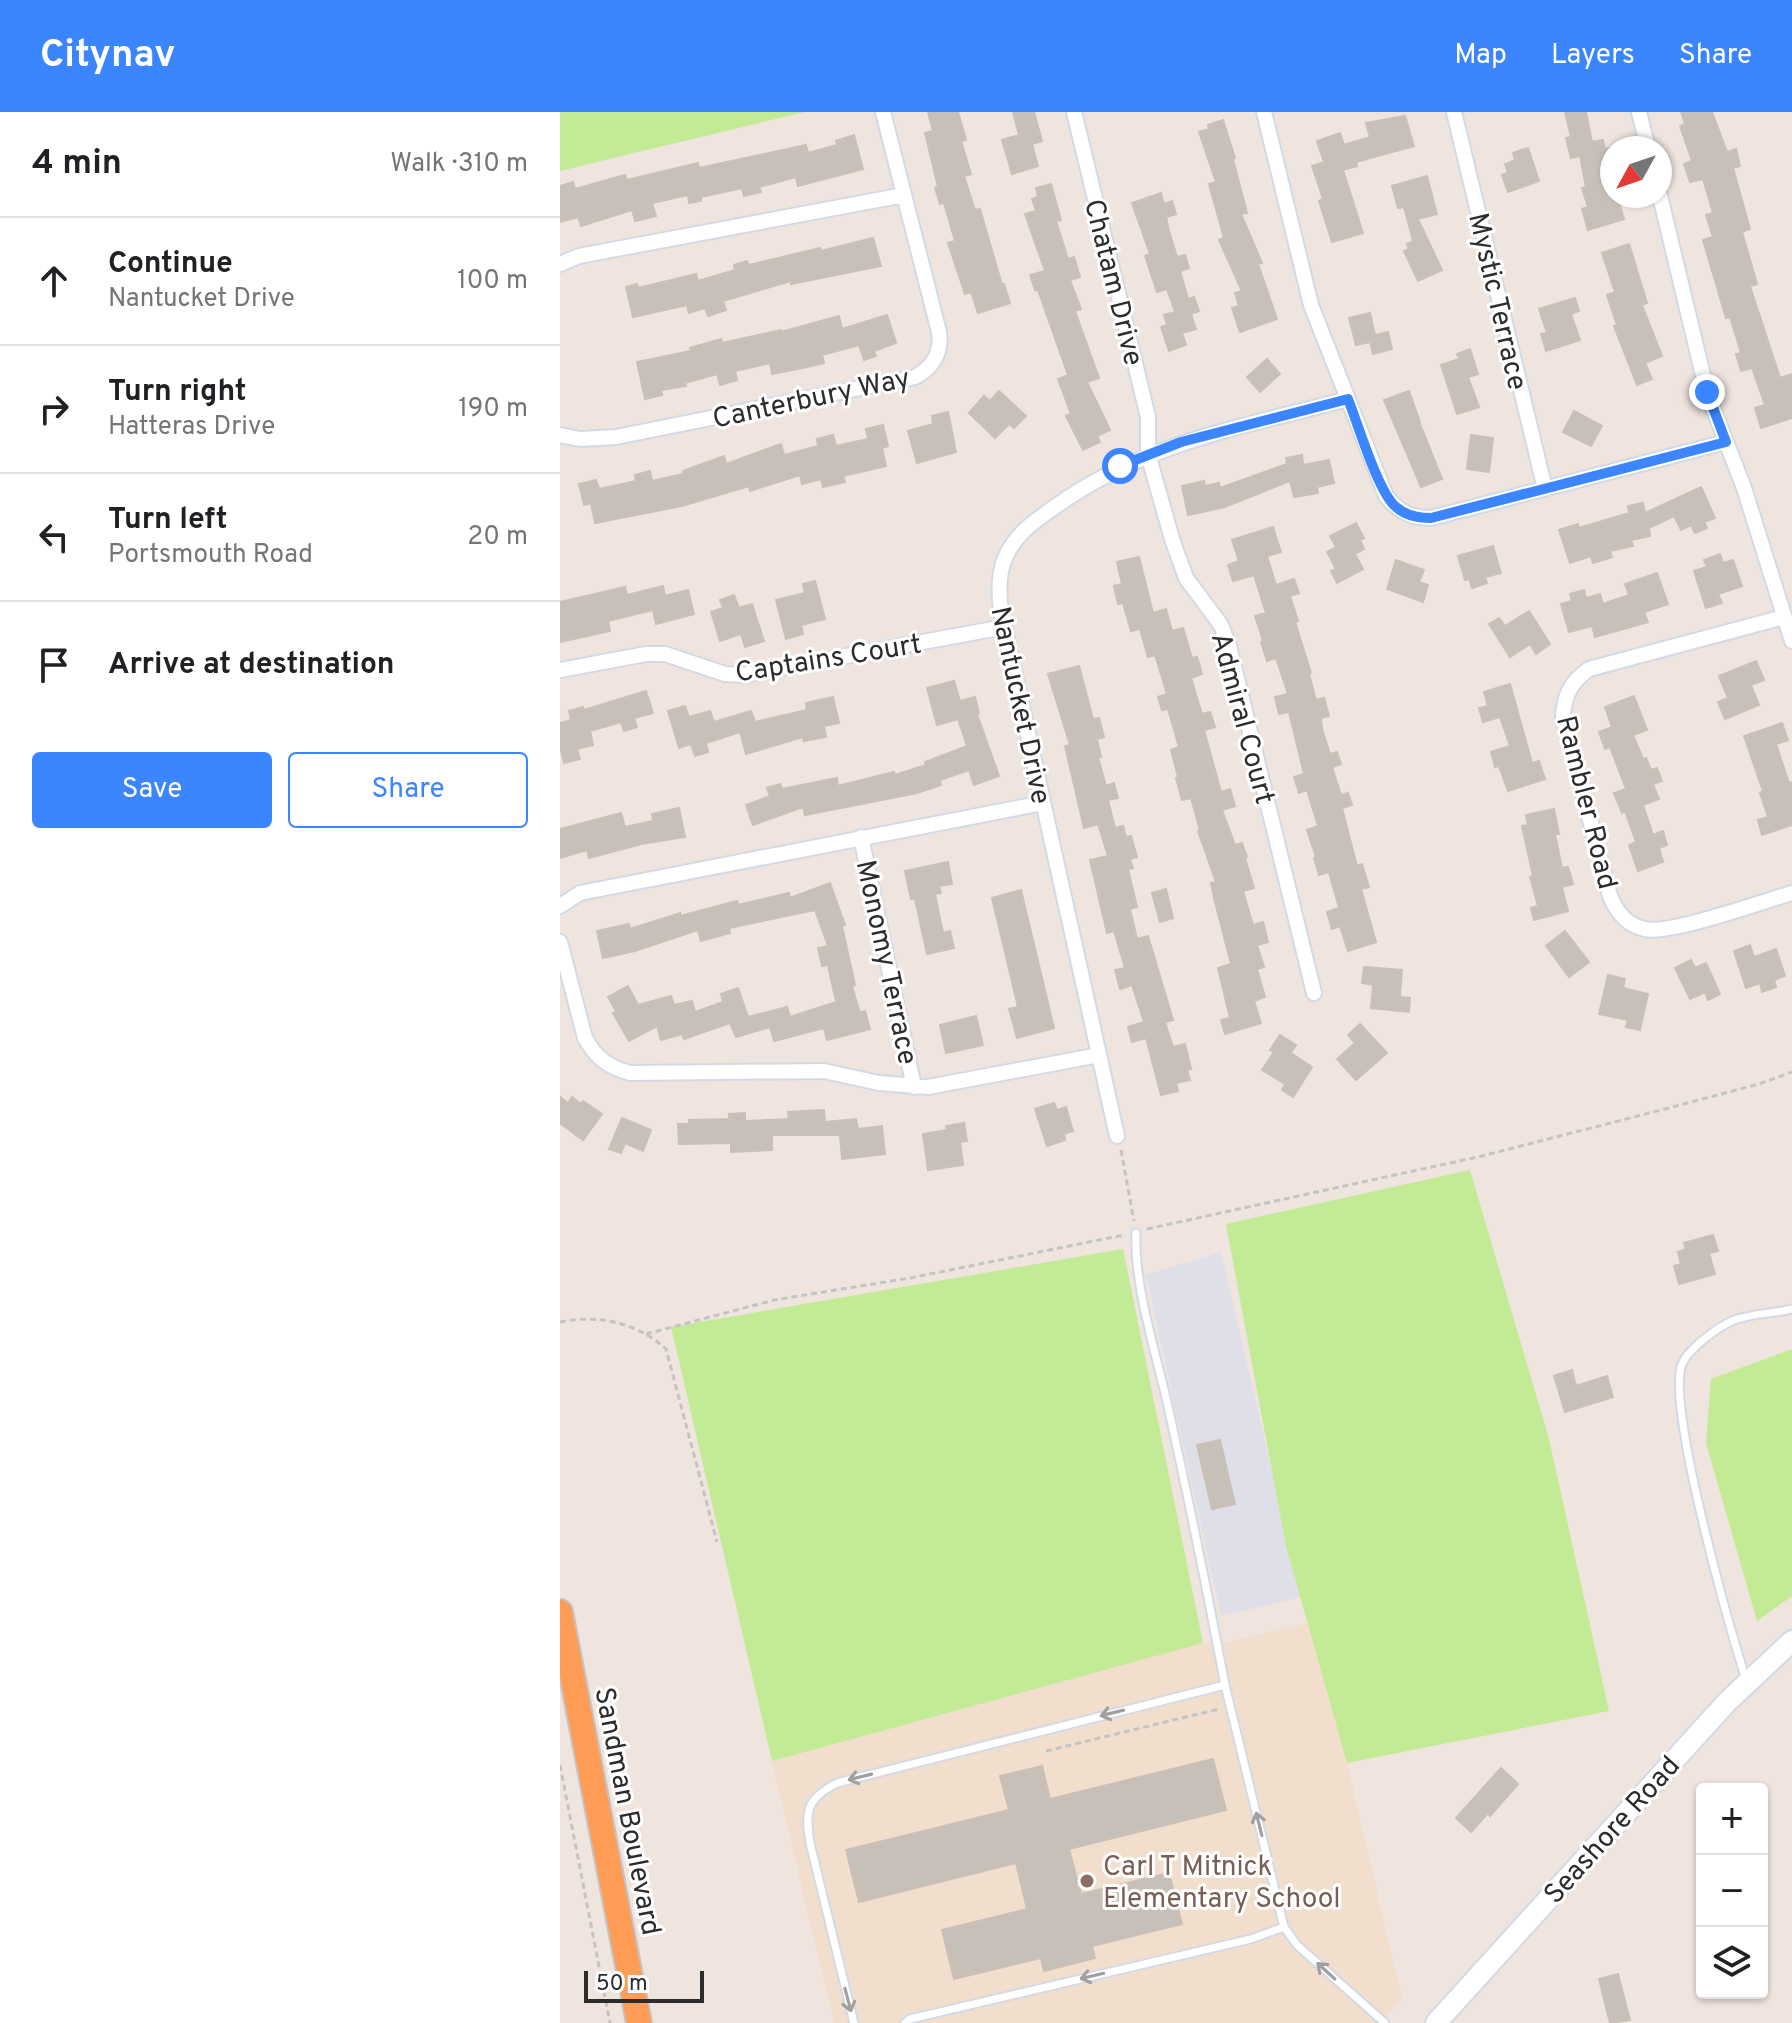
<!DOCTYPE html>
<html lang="en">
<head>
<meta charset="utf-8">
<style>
  body { margin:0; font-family:Overpass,sans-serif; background:#f6f6f6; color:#202124 }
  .controls { position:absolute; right:24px; bottom:24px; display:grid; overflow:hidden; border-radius:8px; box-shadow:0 2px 6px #0004 }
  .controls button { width:72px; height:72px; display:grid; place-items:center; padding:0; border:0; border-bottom:2px solid #e0e0e0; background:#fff; color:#202124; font:40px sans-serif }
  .compass { position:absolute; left:1040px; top:24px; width:72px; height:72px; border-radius:50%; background:#fff; box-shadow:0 2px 6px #0004; rotate:230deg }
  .scale { position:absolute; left:24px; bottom:20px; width:120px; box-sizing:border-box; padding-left:8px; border:4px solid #2c2c2c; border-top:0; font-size:22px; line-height:28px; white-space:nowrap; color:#2c2c2c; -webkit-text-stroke:6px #fff; paint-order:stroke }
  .stop { position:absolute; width:24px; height:24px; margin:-18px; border:6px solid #3b85ff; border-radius:50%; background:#fff }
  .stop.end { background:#3b85ff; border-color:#fff; box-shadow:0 2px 8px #0008 }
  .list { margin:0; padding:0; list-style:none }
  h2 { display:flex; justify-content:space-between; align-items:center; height:104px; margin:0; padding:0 32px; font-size:34px }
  h2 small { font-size:26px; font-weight:400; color:#757577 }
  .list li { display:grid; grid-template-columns:52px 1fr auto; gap:24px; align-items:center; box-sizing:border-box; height:128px; padding:0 32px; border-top:2px solid #e0e0e0 }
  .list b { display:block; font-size:30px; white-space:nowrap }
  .list p { margin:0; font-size:26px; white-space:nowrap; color:#757577 }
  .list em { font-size:26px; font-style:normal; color:#757577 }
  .actions { display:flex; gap:16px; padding:24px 32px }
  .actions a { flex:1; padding:18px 0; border:2px solid #3b85ff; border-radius:8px; text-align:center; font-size:28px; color:#3b85ff }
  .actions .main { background:#3b85ff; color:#fff }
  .icon { flex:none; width:44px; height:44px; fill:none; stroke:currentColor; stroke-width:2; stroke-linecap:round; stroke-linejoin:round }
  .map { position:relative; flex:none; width:1232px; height:1911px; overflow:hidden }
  header { display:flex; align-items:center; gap:48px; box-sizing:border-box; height:112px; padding:0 40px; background:#3b85ff; color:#fff }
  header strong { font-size:38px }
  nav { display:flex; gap:44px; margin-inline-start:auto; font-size:28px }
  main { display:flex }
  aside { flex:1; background:#fff }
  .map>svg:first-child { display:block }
  .industrial { fill:#dfdfe7 }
  .education { fill:#f2decc }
  .green { fill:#c3eb95 }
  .building { fill:#c7c0b9; stroke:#cbc0b7; stroke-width:2 }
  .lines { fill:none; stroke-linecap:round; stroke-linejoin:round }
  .service-casing { stroke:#d2dae6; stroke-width:11 }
  .minor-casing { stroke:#d2dae6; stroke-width:18 }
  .secondary-casing { stroke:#d2dae6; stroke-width:24 }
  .trunk-casing { stroke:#c4c4c4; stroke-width:28 }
  .path { stroke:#c4c4c4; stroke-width:3; stroke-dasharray:6 4; stroke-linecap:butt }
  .service { stroke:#fff; stroke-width:7 }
  .minor { stroke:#fff; stroke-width:14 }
  .secondary { stroke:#fff; stroke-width:20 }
  .trunk { stroke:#ff9c56; stroke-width:24 }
  .oneway { stroke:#a0a0a0 }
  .route { stroke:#3b85ff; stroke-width:10 }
  .education-dot { fill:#8d6e63; stroke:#fff; stroke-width:3 }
  .labels { text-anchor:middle; stroke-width:6; stroke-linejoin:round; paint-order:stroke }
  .street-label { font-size:28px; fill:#2c2c2c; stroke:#fff }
  .education-label { font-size:28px; fill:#785e54; stroke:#fff; text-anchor:start }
</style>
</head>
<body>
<header>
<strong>Citynav</strong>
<nav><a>Map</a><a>Layers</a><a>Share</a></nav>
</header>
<main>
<aside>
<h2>4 min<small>Walk · 310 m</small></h2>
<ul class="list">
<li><svg class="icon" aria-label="ahead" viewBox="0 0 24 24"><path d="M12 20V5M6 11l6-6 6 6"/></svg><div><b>Continue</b><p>Nantucket Drive</p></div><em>100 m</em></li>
<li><svg class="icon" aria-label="right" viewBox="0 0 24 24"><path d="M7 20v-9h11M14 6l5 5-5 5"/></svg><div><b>Turn right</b><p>Hatteras Drive</p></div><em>190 m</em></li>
<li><svg class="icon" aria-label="left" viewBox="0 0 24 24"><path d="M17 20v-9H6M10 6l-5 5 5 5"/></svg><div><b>Turn left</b><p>Portsmouth Road</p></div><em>20 m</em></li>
<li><svg class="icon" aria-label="arrive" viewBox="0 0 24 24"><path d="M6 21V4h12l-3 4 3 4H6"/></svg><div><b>Arrive at destination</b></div></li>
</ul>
<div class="actions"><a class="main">Save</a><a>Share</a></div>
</aside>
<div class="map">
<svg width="1232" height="1911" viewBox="0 0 1232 1911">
  <rect width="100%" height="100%" fill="#efe4de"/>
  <!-- industrial -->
  <path class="industrial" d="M661,1140L741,1485L661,1504L586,1163Z"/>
  <!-- education -->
  <path class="education" d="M748,1511L787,1651L842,1887L819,1911H274L212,1649L643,1531L669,1530Z"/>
  <!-- green -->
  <path class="green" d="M0,0H245L0,59Z
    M910,1058L989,1327L1049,1599L787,1651L726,1434L666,1112Z
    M563,1137L643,1531L212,1649L111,1215Z
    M1232,1237V1484L1197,1509L1146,1331L1151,1267Z"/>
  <!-- building -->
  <path class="building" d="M368,0H398L406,28L401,29L411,62L404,64L415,98L420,97L442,173L444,172L450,191L418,201L411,180L405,182L388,131L395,129L384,91L380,92L375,76L378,75L365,21L373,19Z
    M453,0H474L482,29L472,32L478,54L452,62L442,28L459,23Z
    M1005,0H1026L1032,30L1043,28L1045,37L1050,36L1052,52L1047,54L1052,69V84H1057L1064,107L1028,118L1022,97L1028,95L1022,76L1026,75L1020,44L1011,46L1006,26L1011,25Z
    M1121,0H1152L1167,40L1176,37L1180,54L1173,56L1190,117L1182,120L1197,172L1190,174L1220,266L1232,262V306L1201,316L1195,296L1205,293L1192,256L1181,259L1176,242L1181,241L1170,205L1166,206L1143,128L1153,125L1146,103L1153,101L1143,67L1130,70L1124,52L1132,49L1120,14L1125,12Z
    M845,4L854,34L796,50L797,54L783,58L803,121L772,130L759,89L763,87L752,54L764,50L757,29L780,21L784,33L810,25L806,11Z
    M663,8L675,46L673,47L687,101L681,102L702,151L698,152L717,207L680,220L672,196L679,194L675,181L682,179L659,128L664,126L649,72L656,70L639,20L649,17L648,13Z
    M294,23L303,57L238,74L236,65L199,75L201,80L184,84L182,76L141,85V89L129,91L128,83L92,91L96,104L75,109L72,98L21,114L18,105L0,110V74L13,70L15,77L65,63L67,68L138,51L139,56L246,33L248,41L277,33L276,29Z
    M968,36L979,69L948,80L942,63L948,61L945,52L955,48L953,41Z
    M867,64L877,102L858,107L882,158L858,169L844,139L849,137L847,132L853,129L844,95L838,96L832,74Z
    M491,72L501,108L496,109L508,147L514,145L520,165L510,168L521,197L515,199L539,266L527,270L550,318L537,324L540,330L523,338L506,304L511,302L498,267L508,263L478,178H475L470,163L485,159L465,102L476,99L472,87L478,85L476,76Z
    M601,81L604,92L612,89L616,102L606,105L609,119L617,145L625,143L629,156L620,159L628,187L634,185L639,199L631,202L636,217L622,221L626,233L609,239L601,215L607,213L604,203L615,200L607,177L597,180L585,144L590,142L572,91Z
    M313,126L321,154L231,172V169L163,189L166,198L148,204L145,196L129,201L127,193L73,205L66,175L77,172L78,176L136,162L138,169L175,158L174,153L187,149L189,153L260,136L261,139Z
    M1069,132L1087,191L1082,193L1102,244L1085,251L1092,267L1077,273L1054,214L1057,213L1047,183L1055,180L1042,141Z
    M1015,186L1019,199L1011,202L1020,228L986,239L981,222L987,221L979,197Z
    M810,201L815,223L828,220L832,237L813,242L810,230L796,233L789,206Z
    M327,203L336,231L314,239L316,244L304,248L299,233L262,243L264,251L247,255L212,262L210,251L175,259L177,268L160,273L157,262L125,271L126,274L101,278L102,283L85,287L77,250L131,239L130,236L161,227L162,231L221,218V220L279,204L282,217Z
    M910,237L918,262L908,265L919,295L897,302L881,253L899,247L897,242Z
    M707,247L720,262L700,280L687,265Z
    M439,279L466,304L454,316L449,312L435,326L409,301L424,284L430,289Z
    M849,279L860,310L861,315L857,316L862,317L882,367L861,375L824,288Z
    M1014,299L1042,314L1031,334L1003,320Z
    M388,300L396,340L357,351L348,319L373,312L372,304Z
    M323,313L328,334L322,336L326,354L283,364L285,370L263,375L261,367L242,372L240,363L190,379L189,374L122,394L35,411L31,391L24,393L19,372L36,368L39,377L76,369L75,363L90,359L92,369L123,362V359L164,344L166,352L221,332L224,343L258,334L257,327L273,323L276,334L308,327L306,317Z
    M911,323L933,326L929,360L907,357Z
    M742,343L743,353L769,348L774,371L757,375L758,381L734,385L730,369L665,395L628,403L622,374L644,369L645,374L659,371L660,376L727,352L726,346Z
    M1141,375L1155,406L1144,410L1147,416L1135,421L1131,413L1121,418L1114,404L1089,416L1090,424L1071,428L1073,434L1050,439L1052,445L1033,451L1031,444L1010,451L999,418L1018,412L1019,416L1069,401L1068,394L1083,391L1085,401Z
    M796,411L804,426L800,428L804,437L795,442L803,457L777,471L771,459L776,457L767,440L776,435L770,424Z
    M713,415L721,440L707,444L716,473L734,467L739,481L730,484L738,509L735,510L751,561L749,562L756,588L764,586L769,604L761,606L762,617L770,642L777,640L781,652L772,655L781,683L788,681L792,693L782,696L797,754L802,752L809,775L801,777L816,830L788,839L780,814L772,817L767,800L779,796L769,760L759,763L754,746L756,745L747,718L758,714L747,678L739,681L734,665L744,662L729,600L719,602L715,585L728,582L716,546L707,549L701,530L703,529L695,504L706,501L694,463L673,469L668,453L679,449L672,428Z
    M933,434L941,461L925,465L927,471L912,476L909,467L905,468L898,444Z
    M1160,442L1163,451L1173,448L1182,474L1158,482L1162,491L1146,496L1134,459L1147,455L1144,448Z
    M579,445L593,501L606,497L612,519L623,516L632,546L637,545L642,562L631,566L642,602L650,600L655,615L644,618L661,680L670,677L675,694L662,698L675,733L682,731L687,745L685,746L694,776L683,779L693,813L703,810L708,830L697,833L704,855L697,857L705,885L694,889L701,911L665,922L661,908L670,906L658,856L671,852L654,786L651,771L656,770L638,719L640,718L631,686L622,688L616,666L618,665L611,638L619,635L608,597L602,598L598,585L607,582L595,543L588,545L580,517L571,519L563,491L558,492L554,474L562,472L557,450Z
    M836,448L864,458L859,470L868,473L863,490L827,477Z
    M1097,461L1108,492L1084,500L1088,510L1035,525L1032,514L1009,520L1001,492L1012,489L1010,482L1024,478L1026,486L1040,482L1043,492L1069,483L1065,472Z
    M255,469L265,507L241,513L243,522L226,527L216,488L245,481L243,472Z
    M103,474L105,484L128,478L134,502L96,512L93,498L48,509L50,519L0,530V490L65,475L67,483Z
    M174,483L179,496L192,492L204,529L185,535L181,522L160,529L151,500L163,496L160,488Z
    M969,499L990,532L976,542L970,532L950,545L929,512L939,506L945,514Z
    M1196,549L1204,568L1191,573L1199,593L1165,607L1158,590L1168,586L1159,564Z
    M519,554L533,607L539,606L544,625L537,627L541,645H538L546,674L554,671L558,686L548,688L555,716L563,714L566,725L571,724L577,745L570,747L573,756L568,757L577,795L570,797L577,827L588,824L613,908L605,910L613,935L625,932L631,957L627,958L630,968L616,971L618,979L601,983L586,926L572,930L568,915L584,910L572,873L560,877L555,858L565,856L554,819L547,821L530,748L548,744L538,712L524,716L505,634L510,633L488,562Z
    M394,569L400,589L415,585L419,601L417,602L439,664L414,673L409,658L380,668L381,673L357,681L245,703L243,695L193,713L186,693L210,684L207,676L220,672L222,677L277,666L278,674L334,660L335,663L366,653L365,650L407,634L398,607L377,613L367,576Z
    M950,572L972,651L979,649L985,667L948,679L939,654L935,655L931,640L950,634L940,605L923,610L919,596L928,594L924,580Z
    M86,579L93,601L74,606L77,615L64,619L61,610L30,619L33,633L17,637L20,647L4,651L0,634V611L11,608L9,599L23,595L24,598Z
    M1074,584L1087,618L1073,623L1083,647L1086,646L1091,658L1097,656L1102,669L1093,672L1099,687L1083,693L1093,723L1103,719L1107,733L1099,736L1103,750L1078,759L1069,733L1076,730L1065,699L1062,701L1054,681L1066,677L1050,635L1045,637L1039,620L1052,615L1045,595Z
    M273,585L279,611L264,614L266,625L244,629L243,625L186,642L180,620L146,631L148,640L135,644L131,632L119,636L108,599L125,594L129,605L150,599L154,610L191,599L195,610L247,598L246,591Z
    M1222,611L1228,628L1216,632L1229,671L1232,670V713L1202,723L1198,708L1208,705L1200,681L1203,679L1184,624Z
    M119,696L125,725L81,732L29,746L27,738L0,746V717L61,701L65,715L93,709L92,702Z
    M994,697L999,722H995L1002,756L1008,755L1013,772L1002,775L1008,799L974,808L971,796L978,794L970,765L973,764L962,714L968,713L966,703Z
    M388,750L392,772L379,774L381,781L375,782L383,821L390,819L394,836L367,842L355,787H351L345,759Z
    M270,771L285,813L282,814L295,873L292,874L300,901L305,899L310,917L267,928L264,916L214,929L210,915L176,925L170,911L124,927L122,922L101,928L97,914L69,929L53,901L56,899L48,885L68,874L78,893L111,884L114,893L132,889L135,900L163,890L161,882L178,876L188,905L227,895L230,905L276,890L268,853L262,854L258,836L268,834L255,798L169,816L170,821L141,829L138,818L75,839L43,846L37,819L69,812L70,817L120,801V804L177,789L178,793L229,781L230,786Z
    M606,777L613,806L600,810L592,781Z
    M461,778L494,916L457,926L449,897L458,895L432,786Z
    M1005,819L1029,850L1009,865L986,834Z
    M1190,833L1194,845L1216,837L1225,864L1214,868L1216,875L1202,880L1200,871L1186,876L1174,839Z
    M1131,848L1135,856L1146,851L1160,882L1148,888L1145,880L1130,887L1115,856Z
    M804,855L842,858L840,885L850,886L849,900L811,896L813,873L802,871Z
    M1048,863L1065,867L1063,876L1088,882L1080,918L1066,915L1068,908L1039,902Z
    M416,904L423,933L386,941L380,913Z
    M800,912L827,941L796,968L777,947L795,931L788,923Z
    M720,923L736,933L731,941L752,955L733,985L722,978L725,972L702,958L714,940L710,938Z
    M0,985L8,991L12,985L21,992L23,989L42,1002L23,1028L0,1011Z
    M494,991L497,998L506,995L513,1019L504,1022L505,1028L487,1034L475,997Z
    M264,998L265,1010L296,1007L298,1017L322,1014L325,1042L282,1047L280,1023H212V1038L171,1040V1031L119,1032L118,1012H129V1008L169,1007V1002L185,1001V1009L229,1007L228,1000Z
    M62,1006L91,1018L83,1039L65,1031L61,1041L49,1037Z
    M404,1011L407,1029L400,1030L403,1053L368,1058L363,1022L387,1018L386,1014Z
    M1153,1123L1158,1139L1149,1141L1155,1162L1119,1172L1114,1154L1121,1152L1118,1140L1126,1137L1124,1131Z
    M1012,1258L1016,1274L1047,1264L1053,1285L1005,1300L994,1264Z
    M660,1328L675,1392L652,1397L637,1333Z
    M653,1647L666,1698L509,1737L521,1782L609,1761L622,1812L532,1834L535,1846L484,1859L481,1846L394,1867L382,1818L467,1797L456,1751L299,1790L286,1738L449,1698L440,1664L482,1654L490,1687Z
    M941,1656L958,1672L930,1704L928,1701L911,1720L896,1706Z
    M1058,1862L1070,1908L1050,1911L1039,1867Z"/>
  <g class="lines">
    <defs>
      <path id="service" d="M576,1121C574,1174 595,1237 607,1290C628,1384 647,1478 665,1573
        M1186,1568C1170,1517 1106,1294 1122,1252C1128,1237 1158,1215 1172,1209C1190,1201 1213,1202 1232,1197
        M294,1911L250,1731C245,1699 246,1687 277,1671L665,1573L724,1815
        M345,1911L350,1907L691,1827L724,1815L737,1833L825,1911"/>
      <path id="minor" d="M514,0L588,305V342L612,427L626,466L661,513L669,534L754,881
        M704,0L751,193L826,384C839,400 851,406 871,406L1166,330
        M894,0L985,377
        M1079,0L1088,36
        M1100,84L1147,280L1184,376L1232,529
        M0,152L19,144L344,83
        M0,323L20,327L56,325L355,265C373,255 382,241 379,220L323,0
        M1224,505L1029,557C1011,570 1004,583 1003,605L1050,784C1057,801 1067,813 1085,817C1109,823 1204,789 1232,781
        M0,558L86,542H105L165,562L184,563L444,515
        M301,725L354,975
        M0,794L20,781L483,691
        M0,830L25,926C36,946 48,955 70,961L264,959L319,971L368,975L539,943
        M557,1024L441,500C439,481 438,463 445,446C455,422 476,408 496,394C586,330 683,315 788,287"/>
      <path id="secondary" d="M876,1911L1167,1590L1232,1529"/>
      <path id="trunk" d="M0,1500L79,1911"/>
    </defs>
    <!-- service casing -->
    <use href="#service" class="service-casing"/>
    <!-- minor casing -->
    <use href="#minor" class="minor-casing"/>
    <!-- secondary casing -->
    <use href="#secondary" class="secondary-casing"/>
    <!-- trunk casing -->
    <use href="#trunk" class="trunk-casing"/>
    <!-- path -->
    <path class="path" d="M561,1038L574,1109
      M587,1117L922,1044L1101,998L1199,972L1232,960
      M0,1210C38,1202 78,1211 106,1237L157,1430
      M86,1222L214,1188L350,1166L564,1123
      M486,1639L659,1597
      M0,1653L50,1911"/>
    <!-- service -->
    <use href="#service" class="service"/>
    <!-- minor -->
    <use href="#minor" class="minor"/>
    <!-- secondary -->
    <use href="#secondary" class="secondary"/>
    <!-- trunk -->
    <use href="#trunk" class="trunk"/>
  </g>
  <!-- one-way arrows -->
  <defs><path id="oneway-shaft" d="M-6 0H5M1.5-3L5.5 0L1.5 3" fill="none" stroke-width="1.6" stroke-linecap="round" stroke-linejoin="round" transform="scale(2)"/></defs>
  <g class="oneway">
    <use href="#oneway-shaft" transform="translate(552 1601) rotate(166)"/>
    <use href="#oneway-shaft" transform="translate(300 1665) rotate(166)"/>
    <use href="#oneway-shaft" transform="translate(699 1712) rotate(-104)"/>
    <use href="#oneway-shaft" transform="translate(766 1859) rotate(-138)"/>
    <use href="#oneway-shaft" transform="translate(532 1864) rotate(167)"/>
    <use href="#oneway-shaft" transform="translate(288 1888) rotate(75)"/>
  </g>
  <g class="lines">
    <!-- route -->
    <path class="route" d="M560,354L621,330L788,287C798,312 818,380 836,395C846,404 858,406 871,406L1166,330L1147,280"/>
  </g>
  <!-- markers -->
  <circle class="education-dot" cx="527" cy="1769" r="8"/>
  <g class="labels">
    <!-- street labels -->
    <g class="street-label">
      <text transform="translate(555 170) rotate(76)" y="10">Chatam Drive</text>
      <text transform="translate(939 189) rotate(77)" y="10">Mystic Terrace</text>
      <text transform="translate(251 285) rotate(-12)" y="10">Canterbury Way</text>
      <text transform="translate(268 545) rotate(-9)" y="10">Captains Court</text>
      <text transform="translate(462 593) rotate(78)" y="10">Nantucket Drive</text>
      <text transform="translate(684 606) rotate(75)" y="10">Admiral Court</text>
      <text transform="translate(1028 690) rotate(76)" y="10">Rambler Road</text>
      <text transform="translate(328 850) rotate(78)" y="10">Monomy Terrace</text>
      <text transform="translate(69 1699) rotate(79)" y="10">Sandman Boulevard</text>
      <text transform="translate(1051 1717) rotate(-48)" y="10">Seashore Road</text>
    </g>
    <!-- education labels -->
    <g class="education-label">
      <text x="543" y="1763">Carl T Mitnick<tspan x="543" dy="32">Elementary School</tspan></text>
    </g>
  </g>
</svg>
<div class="controls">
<button>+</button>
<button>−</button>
<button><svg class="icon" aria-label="layers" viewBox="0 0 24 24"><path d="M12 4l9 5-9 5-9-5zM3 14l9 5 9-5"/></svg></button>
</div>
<svg class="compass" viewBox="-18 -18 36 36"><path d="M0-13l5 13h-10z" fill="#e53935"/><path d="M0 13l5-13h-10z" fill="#757577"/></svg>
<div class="scale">50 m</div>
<div class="stop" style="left:560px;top:354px"></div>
<div class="stop end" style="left:1147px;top:280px"></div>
</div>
</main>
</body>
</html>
